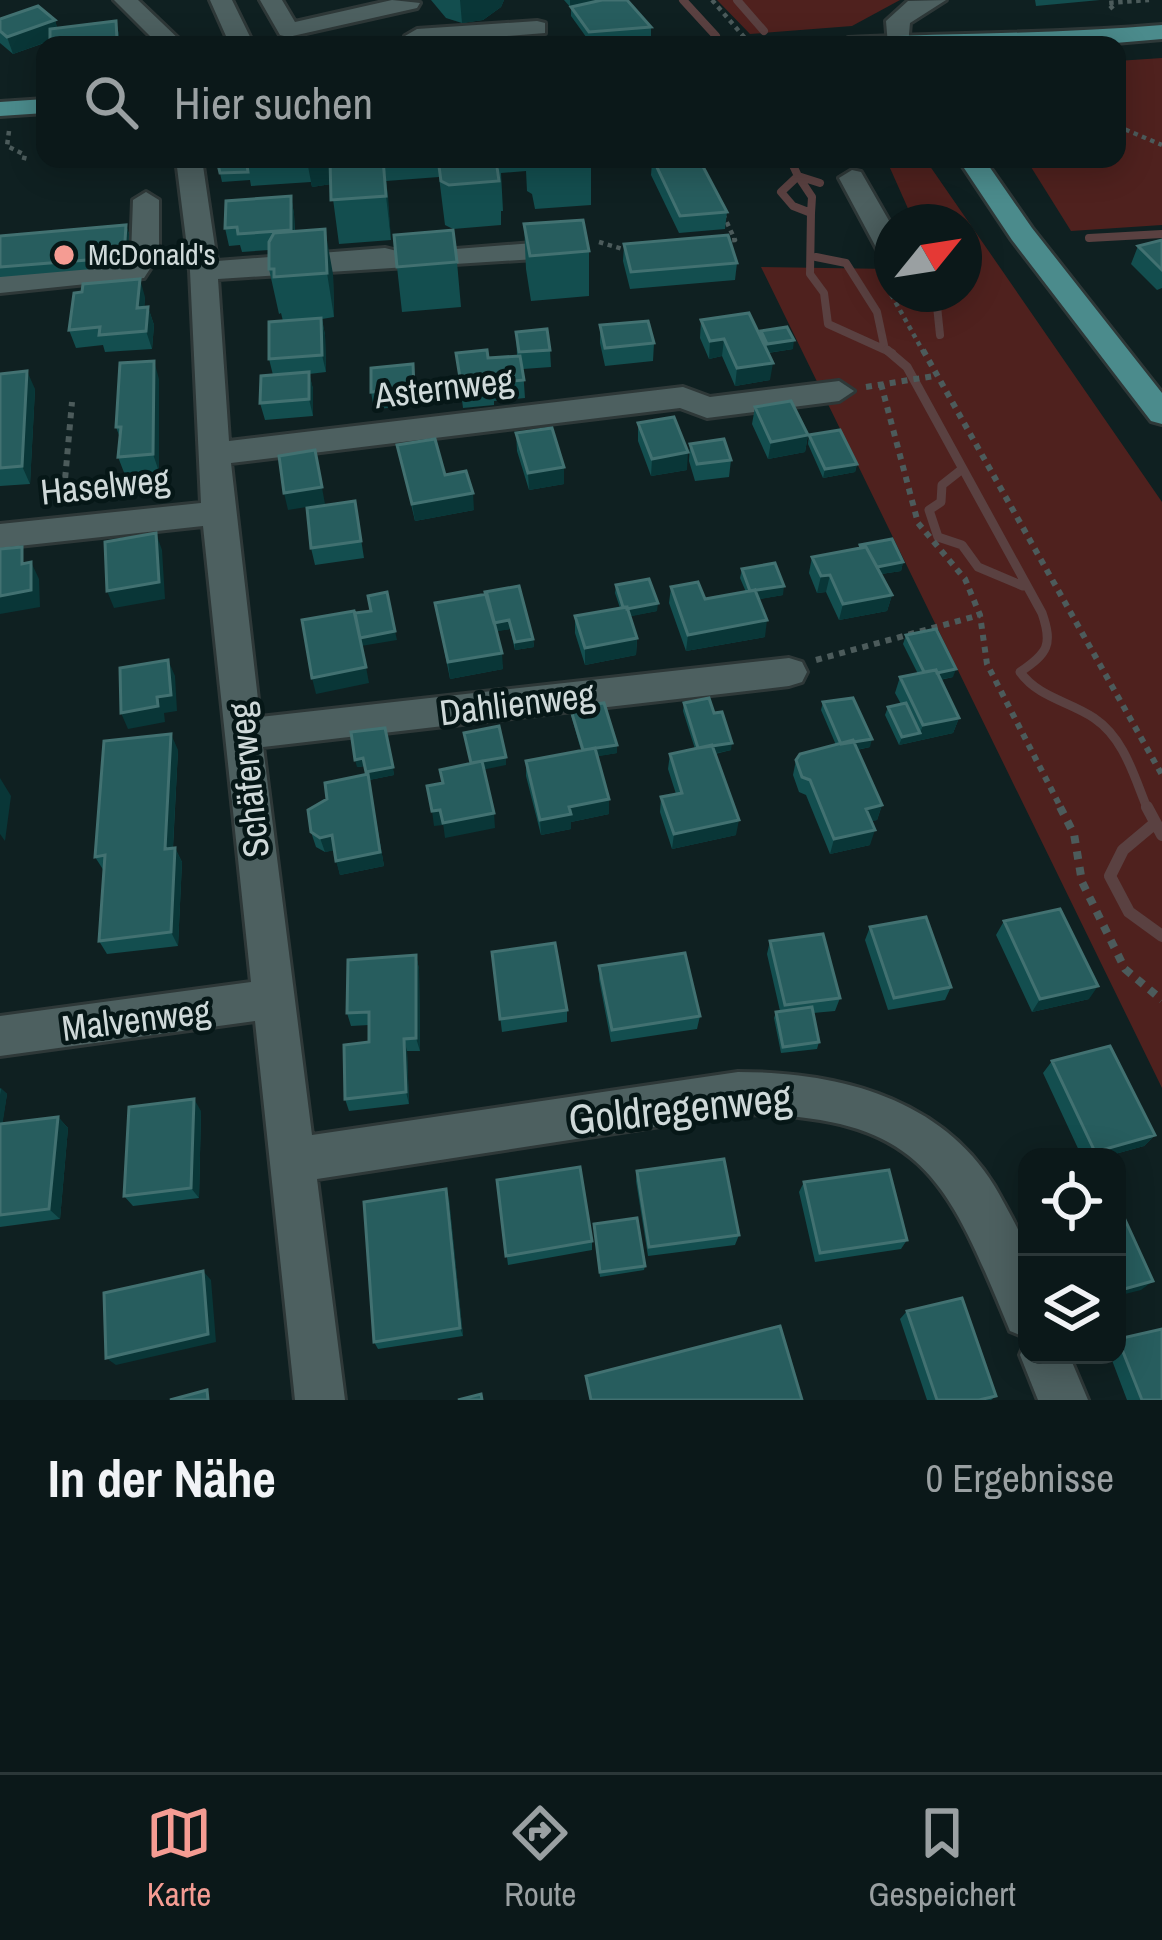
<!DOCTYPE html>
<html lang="de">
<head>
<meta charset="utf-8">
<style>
  body { margin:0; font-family:"Archivo Narrow",sans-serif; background:#192526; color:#f1f3f6 }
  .controls { position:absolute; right:36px; bottom:36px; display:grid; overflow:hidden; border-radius:24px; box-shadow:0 6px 30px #0003 }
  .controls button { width:108px; height:108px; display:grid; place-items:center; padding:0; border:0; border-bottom:3px solid #2b3738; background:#0b1819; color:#f1f3f6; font:60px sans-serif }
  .compass { position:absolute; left:874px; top:204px; width:108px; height:108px; border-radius:50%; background:#0b1819; box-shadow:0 6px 30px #0003; rotate:60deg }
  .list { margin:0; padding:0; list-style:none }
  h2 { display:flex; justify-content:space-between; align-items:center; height:156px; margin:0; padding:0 48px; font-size:51px }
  h2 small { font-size:39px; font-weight:400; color:#9aa0a2 }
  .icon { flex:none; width:66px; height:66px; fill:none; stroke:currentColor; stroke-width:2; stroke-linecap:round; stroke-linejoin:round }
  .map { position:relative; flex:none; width:1162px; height:1400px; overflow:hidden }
  .search { position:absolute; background:#0b1819; box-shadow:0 6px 30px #0003; left:36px; right:36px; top:36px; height:132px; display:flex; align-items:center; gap:30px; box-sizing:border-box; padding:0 42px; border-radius:24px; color:#9aa0a2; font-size:45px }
  .sheet { height:372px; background:#0b1819 }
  nav { display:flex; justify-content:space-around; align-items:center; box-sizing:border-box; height:168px; border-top:3px solid #2b3738; background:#0b1819; font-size:33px; color:#9aa0a2 }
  nav a { display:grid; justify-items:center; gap:6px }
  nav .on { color:#f59c93 }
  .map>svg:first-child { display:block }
  .green { fill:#4f211e }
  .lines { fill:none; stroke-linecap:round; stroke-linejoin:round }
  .stream-far2 { stroke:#5a4141; stroke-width:8 }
  .stream-far1 { stroke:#5a4141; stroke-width:9 }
  .stream { stroke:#5a4141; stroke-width:12 }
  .minor-casing { stroke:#2e3838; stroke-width:6 }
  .major-casing { stroke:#2e3838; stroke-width:6 }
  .path-far2 { stroke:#4c5b5b; stroke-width:4.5; stroke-dasharray:4.5 4.5; stroke-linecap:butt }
  .path-far1 { stroke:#4c5b5b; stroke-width:6; stroke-dasharray:6 6; stroke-linecap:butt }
  .path { stroke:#4c5b5b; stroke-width:8; stroke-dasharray:8 8; stroke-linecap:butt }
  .minor { fill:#4d6060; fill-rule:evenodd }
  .major { fill:#4b8b8c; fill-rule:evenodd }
  .wall { fill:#134e4f }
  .shaded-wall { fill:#093637 }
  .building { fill:#275d5e; stroke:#427171; stroke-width:3 }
  .poi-dot { fill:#f59c93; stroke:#061717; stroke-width:4.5 }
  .labels { text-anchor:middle; stroke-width:9; stroke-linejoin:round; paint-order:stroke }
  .far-poi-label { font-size:30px; fill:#cfd9d9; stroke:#061717; text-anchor:start }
  .street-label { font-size:36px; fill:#cfd9d9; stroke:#061717 }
  .near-street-label { font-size:42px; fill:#cfd9d9; stroke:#061717 }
</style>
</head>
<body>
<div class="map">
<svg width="1162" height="1400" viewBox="0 0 1162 1400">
  <rect width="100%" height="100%" fill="#0f2021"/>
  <!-- green -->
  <path class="green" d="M717,0H900L852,26L750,34Z
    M1162,58V225L1071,231L1026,159H1117V61Z
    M886,159H925L1162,502V1088L761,267L892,269V294H964V222H914Z"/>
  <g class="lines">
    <!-- stream-far2 -->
    <path class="stream-far2" d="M683,0L716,36
      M737,0L764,31
      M790,159L798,176L781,192L793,206L811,213L810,274L824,293L828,324L892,353
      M798,176L812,197L811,213
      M798,176L820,183
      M1089,238L1162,234
      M816,257L846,263L877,312L884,345
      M930,294L937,306L940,335"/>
    <!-- stream-far1 -->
    <path class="stream-far1" d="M887,350L907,367L1042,613C1053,645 1048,653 1020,672C1039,698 1069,701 1094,718C1125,739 1134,777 1148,810
      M961,470L942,485L941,502L929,510L938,537L962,545L978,567L1023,586"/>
    <!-- stream -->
    <path class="stream" d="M1147,807L1162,835
      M1154,824L1123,850L1110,876L1129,912L1162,936"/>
    <defs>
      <path id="minor" d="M114,0H138L185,45H159Z
        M210,0H232L254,45H230Z
        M260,0H282L295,22L392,0L420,3L417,8L288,37L280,35Z
        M946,0L910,23L908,45H888L886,21L908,1Z
        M537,21L545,23V33L417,43L405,36L417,29Z
        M176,159H202L217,261L385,248L405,253L546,242L569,234L583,242L551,258L218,279L229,441L683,387L710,397L839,381L854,391L839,401L707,418L680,408L231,463L260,717L789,658L802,662L807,672L802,682L789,686L263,747L312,1135L738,1072C844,1072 953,1101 1004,1203C1012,1218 1023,1236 1027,1253C1033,1284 1027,1323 1027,1355H1069L1088,1400H1038L1020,1355L1027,1338L1010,1331C946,1176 923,1115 738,1114L317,1179L345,1400H295L255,1021L0,1056V1016L251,982L203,526L0,548V524L201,503L190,271Z
        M852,170L861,172L892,226V259L878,251L839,178Z
        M146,192L159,200V255L144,278L0,293V275L125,264L131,255L133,200Z"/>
      <path id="major" d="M1162,25V39L1092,45H836L848,38C953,33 1057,34 1162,25Z
        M45,99V113L0,116V102Z
        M958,159H984L1032,228L1162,393V424L1151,421L1012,240Z"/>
    </defs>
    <!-- minor casing -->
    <use href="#minor" class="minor-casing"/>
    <!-- major casing -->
    <use href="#major" class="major-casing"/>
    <!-- path-far2 -->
    <path class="path-far2" d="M712,0L751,45
      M1113,9L1108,3L1149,0
      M1117,126L1162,145
      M9,131L7,146L25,155L23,163
      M723,214L735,240L723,241
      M599,242L626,250
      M878,271L924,353"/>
    <!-- path-far1 -->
    <path class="path-far1" d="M923,350L1162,775
      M881,384L918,523L965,579L980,615L987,664L1062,810
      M866,387L934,376
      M63,502L72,402
      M816,660L980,615"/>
    <!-- path -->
    <path class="path" d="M1060,807L1074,834L1082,882L1125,969L1162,1000"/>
    <!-- minor -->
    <use href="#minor" class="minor"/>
    <!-- major -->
    <use href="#major" class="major"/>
  </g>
  <!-- wall -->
  <path class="wall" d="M431,0H504L501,7L483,20L462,23L446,18Z
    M564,0H627L651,27V36L589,41L571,16V8Z
    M1035,0H1100L1036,6Z
    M0,19L55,20L57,28L116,21L121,45H50V41L13,54L0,43Z
    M236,159H699L727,212L725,229L679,233L651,175L652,162L591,167V205L535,209L532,194L527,191L526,171L501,173L503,211H501V225L453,229L445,225L439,177L386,181L391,240L339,244L331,184L312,187L311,182L251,186L250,180L222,182L217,160Z
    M291,196L294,214L295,232L333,274L334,317L322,319L325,335L326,372L309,374L313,389V416L265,420L260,403L273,375L269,359L283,321L281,313L279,314L269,269V250L242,252L240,245L229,246L225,228Z
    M524,224L589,251V296L531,301L526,269Z
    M126,225L129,234L126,266L0,277V236Z
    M1162,240V288L1157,290L1131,264L1138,246Z
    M624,244L737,263L735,280L630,289L623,261Z
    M457,262L461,307L402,312L397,267Z
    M145,297L144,308L148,307L154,325L152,349L105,352L103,345L76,348L69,330Z
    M701,320L760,336L761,331L793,349L768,353L770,380L735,386L722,356L709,359L700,338Z
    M600,325L654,343L653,361L605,366L600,343Z
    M516,332L550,350L551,367L523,369L525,398L494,401V405L463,408L456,353L488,358L517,356Z
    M413,364L416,406L374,409L371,392Z
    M0,374L35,389L30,484L0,486Z
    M159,379V472L125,475L118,457L120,438L116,427Z
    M755,407L808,435L805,452L768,459L752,424Z
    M638,423L687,470L651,476L638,441Z
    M516,433L564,484L529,490L517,451Z
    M809,435L857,464L855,472L823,478L808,444Z
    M690,444L731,460L729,477L695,481L689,461Z
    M397,445L445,475L474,510L415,521Z
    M355,501L364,558L315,565L311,548Z
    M860,545L903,562L901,571L881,574L892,595L887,611L839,620L826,592L817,593L809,573L812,557L859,548Z
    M742,569L783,595L759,599L765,637L686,651L669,603L671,587L705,599L746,592L740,578Z
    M616,585L657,611L630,616L637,638L636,655L585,665L575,633V616L620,608L615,593Z
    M485,595L533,639L534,647L515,650L510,629L496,631L503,669L450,679L435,603Z
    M906,635L953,677L940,680L959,718L953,733L899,745L885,715L888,707L901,704L895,693L900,677L918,674L903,644Z
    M823,702L870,747L857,750L882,805L877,820L871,821L870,845L830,854L806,795L799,792L793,775L796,760L836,745L821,710Z
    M684,703L714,713L731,750L715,754L736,835L672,849L660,812L661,797L676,794L668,769L670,754L695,749L683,711Z
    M570,707L617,753L597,756L609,799V814L571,822V829L541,835L526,776V761L581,750L571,715Z
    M385,728L394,775L369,780L384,866L340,875L334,850L325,852L316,847L311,832L367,775L365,766L357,767Z
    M178,750L173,848H175L182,862L178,946L107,954L99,941L104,871L95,857Z
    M1004,921L1089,999L1032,1012L996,935Z
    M870,927L951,987L945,1000L888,1010L865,940Z
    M770,941L840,998L835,1011L813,1013L819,1042L817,1049L781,1053L774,1018L776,1012L780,1011L767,954Z
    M492,952L567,1010V1022L502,1032Z
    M416,955L419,969L420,1051H407L409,1104L349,1111L345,1099L369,1042V1025L351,1026L347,1013Z
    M599,966L700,1016L697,1029L611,1042L599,979Z
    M1052,1061L1155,1135L1144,1146L1104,1157H1082L1043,1073Z
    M0,1088L7,1094L2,1124L58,1117L68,1128L60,1219L0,1227Z
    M201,1111L199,1198L133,1206L124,1196Z
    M637,1171L739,1235L735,1245L648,1256L636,1181Z
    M497,1180L592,1241V1250L508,1265Z
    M804,1182L907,1240L901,1249L815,1262L799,1192Z
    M449,1199L463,1336L378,1349L374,1342Z
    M594,1229L645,1266L644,1270L600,1277Z
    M907,1311L996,1396L991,1400H927L900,1319Z
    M1162,1329V1400H1127L1110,1355H1117V1339Z"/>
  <!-- shaded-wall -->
  <path class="shaded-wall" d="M460,0H504L501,7L483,20L462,23Z
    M570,0H607L570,8Z
    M55,20L60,37L13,54L7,37Z
    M116,21L121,45H73Z
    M322,159H366L369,178L312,187L307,161Z
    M383,159L388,195L391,240L386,196Z
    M291,196L294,214L295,248L291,230Z
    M126,225L129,234L126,266L124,257Z
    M325,229L333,274L334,317L327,273Z
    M140,279L145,297L143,326L137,308Z
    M148,307L154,325L152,349L146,331Z
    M321,318L325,335L326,372L322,355Z
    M724,339L722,356L709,359L710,341Z
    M794,340L793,349L766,353L767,344Z
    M154,361L159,379V472L153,454Z
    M773,363L770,380L735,386L737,368Z
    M27,371L35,389L30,484L22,466Z
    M309,372L313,389V416L309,399Z
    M808,435L805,452L768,459L771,442Z
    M315,450L325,504L288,510L284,493Z
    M688,452L687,470L651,476L652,459Z
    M857,464L855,472L823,478L825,469Z
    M564,467V484L529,490L528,473Z
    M473,493L474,510L415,521L412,504Z
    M156,533L162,550L165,599L114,608L107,591Z
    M31,562L39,579L40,607L0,614V596Z
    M903,562L901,571L868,576L870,568Z
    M830,575L826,592L817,593L821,576Z
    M784,586L783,595L749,601L750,592Z
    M892,595L887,611L839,620L843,604Z
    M658,603L657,611L623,618V609Z
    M509,620L510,629L494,632L493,623Z
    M767,620L765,637L686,651L688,635Z
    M395,631L397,640L361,646L359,638Z
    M637,638L636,655L585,665V648Z
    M533,639L534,647L515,650V642Z
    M502,653L503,669L450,679L448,662Z
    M168,660L175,676L177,711L164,713L165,722L128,729L121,713L157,697Z
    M366,667L369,683L316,694L312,678Z
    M956,669L953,677L922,683L925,675Z
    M959,718L953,733L899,745L902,737L920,733L923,725Z
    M171,734L178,750L172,863L165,849Z
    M872,739L870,747L840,753L842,745Z
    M732,743L731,750L698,757L699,749Z
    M617,745V753L583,759V751Z
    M506,757V765L472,772L471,764Z
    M363,758L365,766L357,767L355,760Z
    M393,767L394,775L369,780L384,866L340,875L336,861L368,780L366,772Z
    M0,778L11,796L5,841L0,834Z
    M609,799V814L571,822V829L541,835L540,820L569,807Z
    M882,805L877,820L861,824L866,809Z
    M440,810L443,825L434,826L432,811Z
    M494,813L495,828L445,838L443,823Z
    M739,820L736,835L672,849L674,834Z
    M875,830L870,845L830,854L834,839Z
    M332,835L336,850L325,852L320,838Z
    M175,848L182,862L178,946L171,932Z
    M416,955L419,969L420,1051L416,1038Z
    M1098,986L1089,999L1032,1012L1040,999Z
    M404,1039L407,1051L409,1104L406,1092Z
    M1,1088L7,1094L0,1141V1095Z
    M194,1099L201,1111L199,1198L191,1188Z
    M58,1117L68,1128L60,1219L49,1209Z
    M1155,1135L1144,1146L1104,1157H1090L1095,1152Z
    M446,1189L449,1199L463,1336L460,1328Z
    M203,1271L211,1280L216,1342L116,1365L106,1358Z
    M1153,1281L1141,1290L1117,1296V1291Z"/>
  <!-- building -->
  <path class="building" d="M602,0H627L651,27L589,32L571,7Z
    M38,6L55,20L7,37L0,31V19Z
    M116,21L117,40L73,45H50V29Z
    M246,159L248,172L220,173L217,160Z
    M330,159H383L386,196L331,200Z
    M438,159H498L501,166L497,167L499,181L449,185L441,181Z
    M533,159H590L591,161L534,165Z
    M653,159H699L727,212L680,216Z
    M291,196V230L238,234L237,227L225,228L226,201Z
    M583,220L589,251L530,256L524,224Z
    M126,225L124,257L0,267V236Z
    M325,229L327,273L274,277V269H269V242L274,233Z
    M453,230L457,262L397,267L394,235Z
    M728,235L737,263L631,272L624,244Z
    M1162,240V270L1138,246Z
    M140,279L137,308L148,307L146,331L99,335L100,327L69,330L74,293L82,292L83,284Z
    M749,313L773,363L737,368L724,339L710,341L701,320Z
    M321,318L322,355L269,359V322Z
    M648,321L654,343L605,348L600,325Z
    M787,327L794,340L767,344L761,331Z
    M547,329L550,350L519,352L516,332Z
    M487,350L488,358L520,356L524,380L492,383L493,387L462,390L456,353Z
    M154,361L153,454L118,457L121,427H116L120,363Z
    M413,364L414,388L371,392V368Z
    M27,371L22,466L0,468V374Z
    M309,372V399L260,403L261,376Z
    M791,401L808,435L771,442L755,407Z
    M674,417L688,452L652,459L638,423Z
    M552,428L564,467L528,473L516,433Z
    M840,430L857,464L825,469L809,435Z
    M435,439L445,475L466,471L473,493L412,504L397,445Z
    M724,439L731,460L697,464L690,444Z
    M315,450L322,487L284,493L279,456Z
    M355,501L361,541L311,548L307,508Z
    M156,533L159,582L107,591L105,542Z
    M892,539L903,562L877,567L866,547L861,548L860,545Z
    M22,547V564L31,562V590L0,596V549Z
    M866,547L892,595L843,604L830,575L821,576L812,557Z
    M775,563L784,586L750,591L742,569Z
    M649,579L658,603L627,609V607H623L616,585Z
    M698,582L705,599L755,590L767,620L688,635L671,587Z
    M519,586L533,639L515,642L509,620L494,623L485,592Z
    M387,592L395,631L360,638L355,613L371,611L368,596Z
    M487,594L502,653L448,662L435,603Z
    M627,607L637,638L585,648L575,616Z
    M354,611L366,667L312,678L302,620Z
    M936,629L956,669L937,673L936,670L924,672L906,635Z
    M168,660L171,695L157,697L158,706L121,713L120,668Z
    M936,670L959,718L923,725L900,677Z
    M709,698L714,713L722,712L732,743L698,748L684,703Z
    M853,698L872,739L841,744L823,702Z
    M604,703L617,745L583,750L570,707Z
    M906,703L920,733L902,737L888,707Z
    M499,726L506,757L471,763L464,733Z
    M385,728L393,767L366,772L363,758L355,760L351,732Z
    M171,734L165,849L175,848L171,932L99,941L105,855L95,857L104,741Z
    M853,740L882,805L866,809L875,830L834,839L810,780L802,777L796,760L800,754Z
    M712,745L739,820L674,834L661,797L682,793L670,754Z
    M595,748L609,799L569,807L571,814L540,820L526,761Z
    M482,761L494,813L443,823L440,810L432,811L427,786L443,783L440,770Z
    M368,774L380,852L336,861L332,835L320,838L311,832L308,810L327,799L325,783Z
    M1060,909L1098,986L1040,999L1004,921Z
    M926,917L951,987L894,998L870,927Z
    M823,934L840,998L785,1005L770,941Z
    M555,943L567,1010L500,1019L492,952Z
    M685,953L700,1016L612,1030L599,966Z
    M416,955V1038L404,1039L406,1092L345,1099L344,1045L369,1042V1012L347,1013L348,960Z
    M812,1007L819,1042L783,1047L776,1012Z
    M1110,1046L1155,1135L1095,1152L1052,1061Z
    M194,1099L191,1188L124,1196L129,1107Z
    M58,1117L49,1209L0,1215V1124Z
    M724,1159L739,1235L649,1247L637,1171Z
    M580,1167L592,1241L506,1256L497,1180Z
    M889,1170L907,1240L820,1253L804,1182Z
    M446,1189L460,1328L374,1342L364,1202Z
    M1117,1202L1153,1281L1117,1291Z
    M637,1218L645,1266L600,1272L594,1224Z
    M203,1271L208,1334L106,1358L104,1293Z
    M962,1298L996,1396L979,1400H937L907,1311Z
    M780,1326L802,1400H591L586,1376Z
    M1162,1329V1400H1142L1118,1339Z
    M207,1390L208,1400H170Z
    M481,1394L482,1400H458Z"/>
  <!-- markers -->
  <circle class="poi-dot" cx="64" cy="255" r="12"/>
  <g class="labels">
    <!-- far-poi labels -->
    <g class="far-poi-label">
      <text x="88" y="265">McDonald's</text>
    </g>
    <!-- street labels -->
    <g class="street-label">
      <text transform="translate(444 387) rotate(-7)" y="13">Asternweg</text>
      <text transform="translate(105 485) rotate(-6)" y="13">Haselweg</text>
      <text transform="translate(517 703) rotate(-7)" y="13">Dahlienweg</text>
      <text transform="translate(248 780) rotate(-96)" y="13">Schäferweg</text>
      <text transform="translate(136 1019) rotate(-7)" y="13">Malvenweg</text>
    </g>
    <!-- near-street labels -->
    <g class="near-street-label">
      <text transform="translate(680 1108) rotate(-6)" y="15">Goldregenweg</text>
    </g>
  </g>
</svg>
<div class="controls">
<button><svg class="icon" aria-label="locate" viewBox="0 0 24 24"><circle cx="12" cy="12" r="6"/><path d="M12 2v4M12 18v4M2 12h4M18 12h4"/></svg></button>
<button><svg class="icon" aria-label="layers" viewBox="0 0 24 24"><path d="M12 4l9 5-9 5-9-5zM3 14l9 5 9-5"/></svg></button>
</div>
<svg class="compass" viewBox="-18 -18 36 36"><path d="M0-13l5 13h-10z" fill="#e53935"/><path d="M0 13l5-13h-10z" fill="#9aa0a2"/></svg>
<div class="search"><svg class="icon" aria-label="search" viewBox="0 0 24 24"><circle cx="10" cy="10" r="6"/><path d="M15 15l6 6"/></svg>Hier suchen</div>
</div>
<section class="sheet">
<h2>In der Nähe<small>0 Ergebnisse</small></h2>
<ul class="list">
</ul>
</section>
<nav>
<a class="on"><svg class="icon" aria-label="map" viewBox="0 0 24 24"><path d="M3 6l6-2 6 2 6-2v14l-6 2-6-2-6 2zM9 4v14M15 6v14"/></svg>Karte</a>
<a><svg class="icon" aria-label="directions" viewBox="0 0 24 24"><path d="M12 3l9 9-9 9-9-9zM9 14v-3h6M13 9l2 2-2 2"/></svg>Route</a>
<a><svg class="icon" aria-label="saved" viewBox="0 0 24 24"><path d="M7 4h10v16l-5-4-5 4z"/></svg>Gespeichert</a>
</nav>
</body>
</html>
